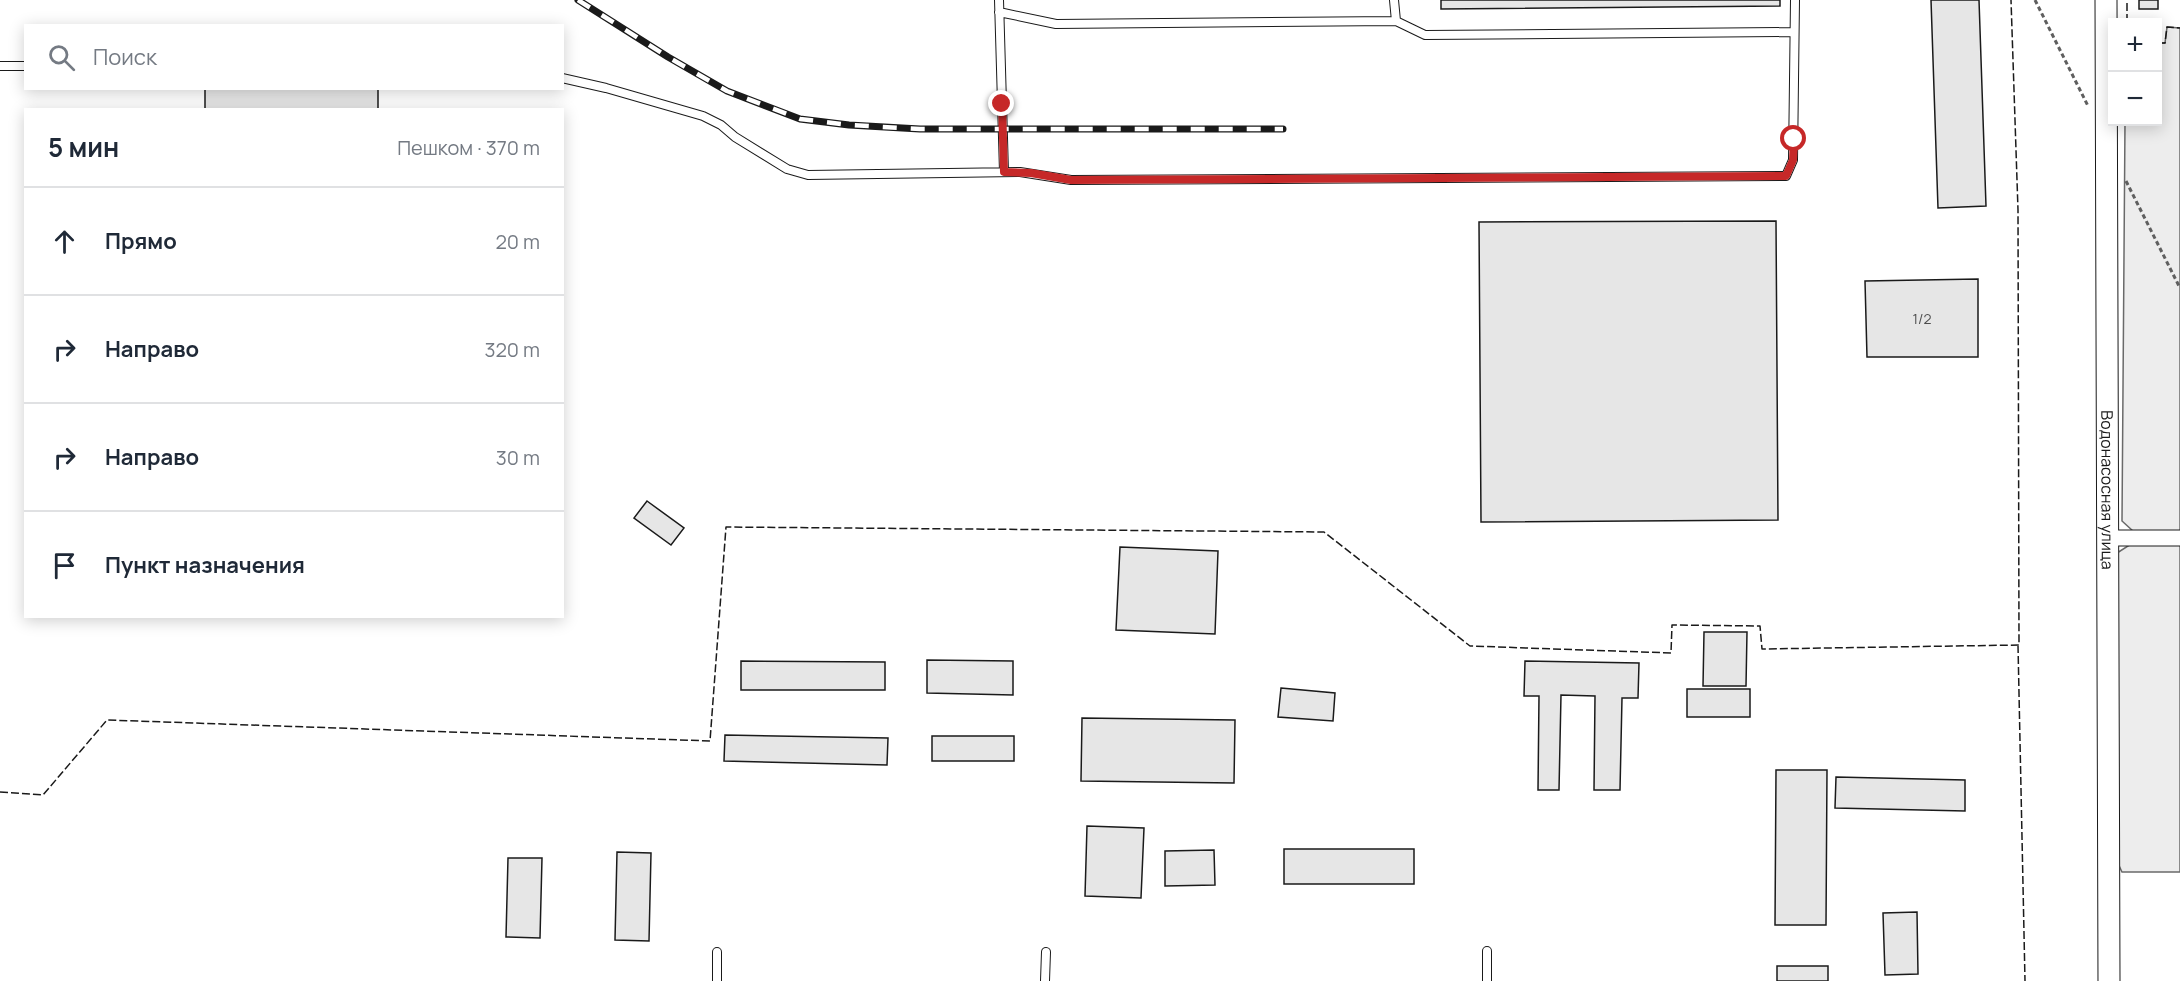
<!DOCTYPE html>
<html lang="ru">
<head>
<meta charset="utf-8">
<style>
  body { margin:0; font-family:Manrope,sans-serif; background:#f6f6f7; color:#1f2937 }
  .controls { position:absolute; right:18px; top:18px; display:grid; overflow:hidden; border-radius:0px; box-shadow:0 3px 15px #0003 }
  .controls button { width:54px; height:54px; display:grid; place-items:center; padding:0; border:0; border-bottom:2px solid #e0e1e3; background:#fff; color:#1f2937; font:30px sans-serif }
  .stop { position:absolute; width:18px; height:18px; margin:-14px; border:4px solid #c62828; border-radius:50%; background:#fff }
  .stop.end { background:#c62828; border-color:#fff; box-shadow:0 2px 6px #0008 }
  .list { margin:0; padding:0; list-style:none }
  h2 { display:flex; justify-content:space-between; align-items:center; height:78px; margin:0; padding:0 24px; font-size:26px }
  h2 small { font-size:20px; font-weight:400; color:#747a83 }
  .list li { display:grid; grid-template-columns:39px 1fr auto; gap:18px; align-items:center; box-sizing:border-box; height:108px; padding:0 24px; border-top:2px solid #e0e1e3 }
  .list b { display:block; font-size:22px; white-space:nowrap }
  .list em { font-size:20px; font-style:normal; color:#747a83 }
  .icon { flex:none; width:33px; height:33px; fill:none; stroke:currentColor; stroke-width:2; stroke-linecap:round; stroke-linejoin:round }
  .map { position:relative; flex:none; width:2180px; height:981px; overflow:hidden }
  .search { position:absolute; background:#fff; box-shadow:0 3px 15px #0003; left:24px; top:24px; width:540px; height:66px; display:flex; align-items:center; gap:15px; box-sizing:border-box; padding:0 21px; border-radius:0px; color:#747a83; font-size:22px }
  .panel { position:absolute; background:#fff; box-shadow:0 3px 15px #0003; left:24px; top:108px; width:540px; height:510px; border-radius:0px }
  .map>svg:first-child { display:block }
  .built { fill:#ededed; stroke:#6a6a6a; stroke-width:1.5 }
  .building { fill:#e6e6e6; stroke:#1a1a1a; stroke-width:1.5 }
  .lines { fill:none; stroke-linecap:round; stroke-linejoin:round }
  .lane-casing { stroke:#1a1a1a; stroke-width:10 }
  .street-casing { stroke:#1a1a1a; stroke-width:17 }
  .secondary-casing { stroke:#1a1a1a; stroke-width:23 }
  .path { stroke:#5f5f5f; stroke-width:3; stroke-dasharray:4.5 3; stroke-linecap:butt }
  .lane { stroke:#fff; stroke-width:8 }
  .street { stroke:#fff; stroke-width:15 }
  .secondary { stroke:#fff; stroke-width:21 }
  .rail-casing { stroke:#1a1a1a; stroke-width:7 }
  .rail { stroke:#fff; stroke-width:4.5; stroke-dasharray:14; stroke-linecap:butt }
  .fence { stroke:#1a1a1a; stroke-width:1.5; stroke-dasharray:8 3; stroke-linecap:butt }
  .route { stroke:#c62828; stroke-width:8 }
  .labels { text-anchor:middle; stroke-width:4.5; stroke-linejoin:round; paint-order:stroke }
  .number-label { font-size:14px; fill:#4d4d4d }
  .street-label { font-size:16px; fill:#1a1a1a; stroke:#fff }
</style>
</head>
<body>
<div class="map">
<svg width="2180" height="981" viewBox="0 0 2180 981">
  <rect width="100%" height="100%" fill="#fff"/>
  <!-- built -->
  <path class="built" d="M2167,27L2180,28V531H2133L2122,521L2125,122H2158V43H2165Z
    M2131,544L2180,545V872H2122L2116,859L2117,553Z"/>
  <!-- building -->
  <path class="building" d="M1441,0H1780V6L1441,9Z
    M1931,0H1979L1986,206L1938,208Z
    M2139,0H2158V9H2139Z
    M205,88H378V110H205Z
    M1776,221L1778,520L1481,522L1479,222Z
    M1978,279V357H1867L1865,281Z
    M647,501L684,528L671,545L634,518Z
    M1120,547L1218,551L1215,634L1116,630Z
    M1704,632H1747L1746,686H1703Z
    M927,660L1013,661V695L927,693Z
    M741,661L885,662V690H741Z
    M1525,661L1639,663L1638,698H1622L1620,790H1594L1595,696L1561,695L1559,790H1538L1539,696H1524Z
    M1281,688L1335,693L1333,721L1278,717Z
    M1687,689H1750V717H1687Z
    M1082,718L1235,720L1234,783L1081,781Z
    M725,735L888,738L887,765L724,761Z
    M932,736H1014V761H932Z
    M1776,770H1827L1826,925H1775Z
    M1836,777L1965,780V811L1835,808Z
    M1087,826L1144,828L1141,898L1085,896Z
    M1284,849H1414V884H1284Z
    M1214,850L1215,885L1165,886V851Z
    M617,852L651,853L649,941L615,940Z
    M508,858H542L540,938L506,937Z
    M1917,912L1918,974L1885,975L1883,913Z
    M1777,966H1828V981H1777Z"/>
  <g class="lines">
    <defs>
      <path id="lane" d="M999,0L1004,172
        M1394,0L1396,21
        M999,12L1056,24L1396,21L1425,35L1794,32
        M0,66H26
        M562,78L606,88L703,116L721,125L735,137L787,169L808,175L1020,172L1071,180L1786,176L1793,160L1795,0
        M1487,951V981
        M717,981V952
        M1045,981L1046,952"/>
      <path id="street" d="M2108,538H2180"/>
      <g id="secondary">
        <path id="s1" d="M2106,0L2109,981"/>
      </g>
    </defs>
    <!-- lane casing -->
    <use href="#lane" class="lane-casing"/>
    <!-- street casing -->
    <use href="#street" class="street-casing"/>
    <!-- secondary casing -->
    <use href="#secondary" class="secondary-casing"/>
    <!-- path -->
    <path class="path" d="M2035,0L2088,106
      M2126,181L2180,288"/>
    <!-- lane -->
    <use href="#lane" class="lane"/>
    <!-- street -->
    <use href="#street" class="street"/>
    <!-- secondary -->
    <use href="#secondary" class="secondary"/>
    <defs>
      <path id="rail" d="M578,0L668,57L727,91L800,119L849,125L920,129H1283"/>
    </defs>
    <!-- rail casing -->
    <use href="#rail" class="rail-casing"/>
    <!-- rail -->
    <use href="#rail" class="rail"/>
    <!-- fence -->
    <path class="fence" d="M2127,22V0
      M2158,43H2165L2167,27L2180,28
      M2018,645L2025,981
      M0,792L43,795L107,720L710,741L726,527L1324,532L1470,646L1671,653L1672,625L1760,626L1762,649L2019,645L2018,210L2011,0"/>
  </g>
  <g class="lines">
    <!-- route -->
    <path class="route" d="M1002,104L1004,172L1031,173L1071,180L1786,176L1793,160L1794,139"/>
  </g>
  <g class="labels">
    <!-- number labels -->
    <g class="number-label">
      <text x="1922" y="324">1/2</text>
    </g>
    <!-- street labels -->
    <g class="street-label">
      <text dy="6" stroke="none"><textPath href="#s1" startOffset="490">Водонасосная улица</textPath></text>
    </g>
  </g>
</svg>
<div class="controls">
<button>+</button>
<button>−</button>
</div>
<div class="stop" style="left:1794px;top:139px"></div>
<div class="stop end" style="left:1002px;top:104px"></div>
<div class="search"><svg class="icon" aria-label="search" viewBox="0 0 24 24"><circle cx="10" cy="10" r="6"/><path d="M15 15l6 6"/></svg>Поиск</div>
<section class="panel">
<h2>5 мин<small>Пешком · 370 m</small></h2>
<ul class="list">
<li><svg class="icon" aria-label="ahead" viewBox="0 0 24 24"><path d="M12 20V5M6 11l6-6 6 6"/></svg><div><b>Прямо</b></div><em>20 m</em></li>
<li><svg class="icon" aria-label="right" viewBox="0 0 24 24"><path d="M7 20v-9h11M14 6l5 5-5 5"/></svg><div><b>Направо</b></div><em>320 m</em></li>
<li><svg class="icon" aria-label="right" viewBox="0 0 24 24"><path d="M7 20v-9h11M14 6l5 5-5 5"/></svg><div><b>Направо</b></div><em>30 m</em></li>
<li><svg class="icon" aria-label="arrive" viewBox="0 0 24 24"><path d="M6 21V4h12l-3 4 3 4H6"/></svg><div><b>Пункт назначения</b></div></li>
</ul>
</section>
</div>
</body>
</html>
